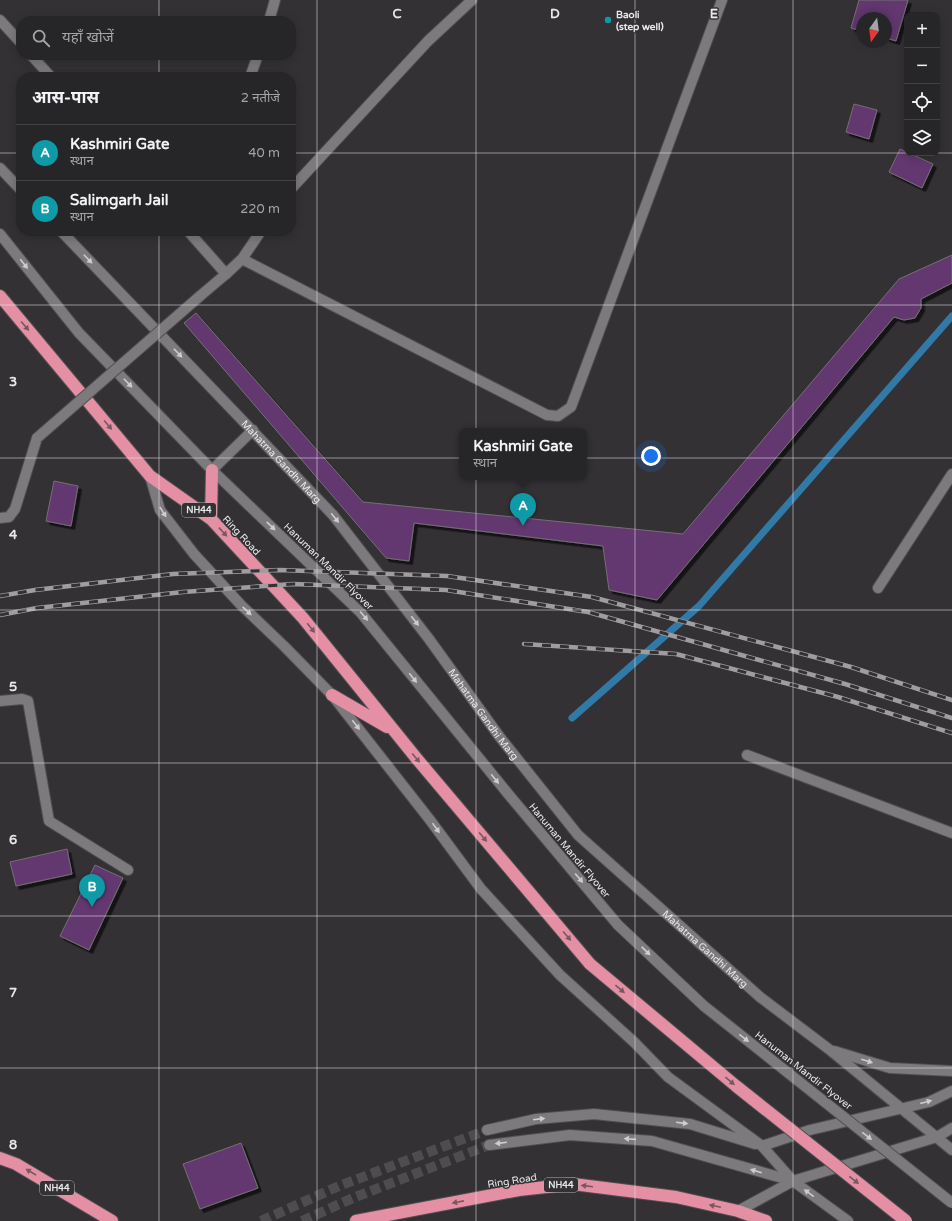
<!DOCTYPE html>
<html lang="hi">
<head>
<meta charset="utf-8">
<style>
  body { margin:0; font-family:"Varela Round","Noto Sans Devanagari",sans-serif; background:#323133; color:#f1f3f6 }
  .controls { position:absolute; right:12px; top:12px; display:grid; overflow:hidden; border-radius:8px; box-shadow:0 2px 10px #0003 }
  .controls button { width:36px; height:36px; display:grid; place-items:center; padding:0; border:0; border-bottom:1px solid #424244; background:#262527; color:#f1f3f6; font:20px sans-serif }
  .compass { position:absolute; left:856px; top:12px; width:36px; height:36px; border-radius:50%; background:#262527; box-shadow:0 2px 10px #0003; rotate:194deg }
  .you { position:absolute; left:651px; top:456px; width:14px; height:14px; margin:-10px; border:3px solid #fff; border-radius:50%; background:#1a73e8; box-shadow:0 0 0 6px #1a73e833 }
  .badge { display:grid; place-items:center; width:26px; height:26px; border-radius:50%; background:#ea580c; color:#fff; font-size:13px; font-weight:700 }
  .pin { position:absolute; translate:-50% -33px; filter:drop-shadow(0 1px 2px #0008) }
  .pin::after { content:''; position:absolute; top:21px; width:14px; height:12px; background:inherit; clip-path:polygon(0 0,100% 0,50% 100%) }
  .popup { position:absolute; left:459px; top:428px; width:128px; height:52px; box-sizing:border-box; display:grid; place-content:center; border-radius:8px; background:#262527; filter:drop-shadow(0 1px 3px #0005); font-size:13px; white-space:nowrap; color:#a4a5a7 }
  .popup b { font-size:15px; color:#f1f3f6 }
  .popup::after { content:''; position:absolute; left:50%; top:100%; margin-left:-8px; border:8px solid transparent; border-top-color:#262527 }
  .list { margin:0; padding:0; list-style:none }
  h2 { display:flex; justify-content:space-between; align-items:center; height:52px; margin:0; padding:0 16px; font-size:17px }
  h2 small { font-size:13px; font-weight:400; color:#a4a5a7 }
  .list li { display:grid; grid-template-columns:26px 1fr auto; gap:12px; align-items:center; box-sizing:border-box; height:56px; padding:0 16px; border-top:1px solid #424244 }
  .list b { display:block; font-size:15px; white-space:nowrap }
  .list p { margin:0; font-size:13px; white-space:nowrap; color:#a4a5a7 }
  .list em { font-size:13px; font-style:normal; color:#a4a5a7 }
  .icon { flex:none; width:22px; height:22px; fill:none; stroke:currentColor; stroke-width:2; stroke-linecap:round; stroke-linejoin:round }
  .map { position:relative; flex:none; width:952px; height:1221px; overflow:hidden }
  .search { position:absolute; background:#262527; box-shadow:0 2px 10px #0003; left:16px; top:16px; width:280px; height:44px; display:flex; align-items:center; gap:10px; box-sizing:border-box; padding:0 14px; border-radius:16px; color:#a4a5a7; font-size:15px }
  .panel { position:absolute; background:#262527; box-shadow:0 2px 10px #0003; left:16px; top:72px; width:280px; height:164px; border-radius:16px }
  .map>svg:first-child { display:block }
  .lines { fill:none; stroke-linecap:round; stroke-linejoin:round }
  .stream { stroke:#317aa7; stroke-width:7 }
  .building { fill:#63386f; stroke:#737073; filter:url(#shadow) }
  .secondary-tunnel { stroke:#4e4c4f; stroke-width:10; stroke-dasharray:10 5; stroke-linecap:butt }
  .lane-casing { stroke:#514f51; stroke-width:12 }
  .street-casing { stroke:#514f51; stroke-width:12 }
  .secondary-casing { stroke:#514f51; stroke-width:12 }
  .highway-casing { stroke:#514f51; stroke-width:14 }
  .lane { stroke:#7d7a7e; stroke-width:10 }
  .street { stroke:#7d7a7e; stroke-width:10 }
  .secondary { stroke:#7d7a7e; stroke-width:10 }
  .highway { stroke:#e48fa4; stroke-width:12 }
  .rail-casing { stroke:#9f9da0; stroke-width:4.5 }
  .rail { stroke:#333134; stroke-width:3; stroke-dasharray:9; stroke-linecap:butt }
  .street-bridge-casing { stroke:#514f51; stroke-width:12; stroke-linecap:butt }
  .secondary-bridge-casing { stroke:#514f51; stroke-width:12; stroke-linecap:butt }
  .highway-bridge-casing { stroke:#514f51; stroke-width:14; stroke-linecap:butt }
  .street-bridge { stroke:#7d7a7e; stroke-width:10 }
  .secondary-bridge { stroke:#7d7a7e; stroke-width:10 }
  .highway-bridge { stroke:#e48fa4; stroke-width:12 }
  .oneway { fill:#cecccf }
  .oneway2 { fill:#7a5761 }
  .grid { fill:none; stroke:#e9e8ea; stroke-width:1; stroke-opacity:0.55 }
  .culture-dot { fill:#0f9aa8; stroke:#333134; stroke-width:1.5 }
  .labels { text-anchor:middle; stroke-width:3; stroke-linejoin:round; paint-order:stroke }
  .shield { fill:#333134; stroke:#b2b1b3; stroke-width:1 }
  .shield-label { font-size:9px; font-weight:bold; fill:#e9e8ea }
  .poi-label { font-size:10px; font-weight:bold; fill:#e9e8ea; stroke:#333134; text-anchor:start }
  .street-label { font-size:10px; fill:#e9e8ea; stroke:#333134 }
  .grid-label { font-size:13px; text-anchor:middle; font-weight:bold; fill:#e9e8ea; stroke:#333134; stroke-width:3; stroke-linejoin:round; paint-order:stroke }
</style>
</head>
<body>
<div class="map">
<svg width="952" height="1221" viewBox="0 0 952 1221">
  <defs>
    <filter id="shadow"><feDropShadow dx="3.5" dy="3.5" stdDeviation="0" flood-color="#0009"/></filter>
  </defs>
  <rect width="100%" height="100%" fill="#333134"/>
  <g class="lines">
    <!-- stream -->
    <path class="stream" d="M572,718L699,606L952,316"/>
  </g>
  <!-- building -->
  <path class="building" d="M859,0H908L896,41L886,38V18H862V31L851,28Z
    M854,104L877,110L869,139L846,132Z
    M900,149L933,164L922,188L889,172Z
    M952,255V283L921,299V308L915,318L904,320L894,317L657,600L609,590L603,546L414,523L409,561L386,558L184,323L196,313L363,502L683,534L899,279Z
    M54,481L78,486L71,526L46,521Z
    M67,849L72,874L16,886L10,862Z
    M95,865L123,878L89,950L60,936Z
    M241,1143L258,1188L200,1209L183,1164Z"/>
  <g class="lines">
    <!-- secondary-tunnel -->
    <path class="secondary-tunnel" d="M261,1221L339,1186L487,1130
      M302,1221L353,1198L489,1145"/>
    <defs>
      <path id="lane" d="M0,20L21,43
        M269,21L275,0
        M31,55L51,77
        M250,77L258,55
        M188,231L226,274
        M747,755L952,833"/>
      <path id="street" d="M291,189L428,41L472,0
        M242,259L547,415L558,416L571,407L722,0
        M200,296L226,274L242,259L261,231
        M0,518L9,517L15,509L37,438
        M878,588L952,474
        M0,701L22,699L28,701L49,821L128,870"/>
      <g id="secondary">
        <path d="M0,168L21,190"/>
        <path id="s1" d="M61,231L333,515L429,639L499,736L578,835L760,997L830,1050L952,1150"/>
        <path d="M0,234L79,333L212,470L361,613L509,795L618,925"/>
        <path d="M212,470L253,430"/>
        <path d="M150,476L160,510L194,554L241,605L284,646L332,695L430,820L481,889L560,975L634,1042L668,1077L762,1146L793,1181L848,1221"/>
        <path d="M834,1051L890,1068L952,1071"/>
        <path d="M487,1130L536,1119L594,1114L690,1124L755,1144"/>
        <path d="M489,1145L570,1135L652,1141L793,1181"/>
        <path d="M762,1146L810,1130L929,1102L952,1091"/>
        <path d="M738,1211L793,1181L937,1137L952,1128"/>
      </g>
      <path id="highway" d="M0,296L150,476L211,519L303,618L417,759L590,964
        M211,519L212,470
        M332,695L387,727
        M0,1158L16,1164L112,1221
        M356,1221L519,1190L573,1184L676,1197L738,1211L766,1221"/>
    </defs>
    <!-- lane casing -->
    <use href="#lane" class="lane-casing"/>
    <!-- street casing -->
    <use href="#street" class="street-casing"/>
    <!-- secondary casing -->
    <use href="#secondary" class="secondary-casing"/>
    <!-- highway casing -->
    <use href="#highway" class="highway-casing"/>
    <!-- lane -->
    <use href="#lane" class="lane"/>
    <!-- street -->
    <use href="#street" class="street"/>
    <!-- secondary -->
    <use href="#secondary" class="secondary"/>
    <!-- highway -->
    <use href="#highway" class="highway"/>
    <defs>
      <path id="rail" d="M0,596L35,590L173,574L280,570L447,576L592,597L851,667L952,700
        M0,615L37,608L183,592L293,584L446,590L588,612L845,684L952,718
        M524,644L676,654L838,697L952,733"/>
    </defs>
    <!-- rail casing -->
    <use href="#rail" class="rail-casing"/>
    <!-- rail -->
    <use href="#rail" class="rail"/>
    <defs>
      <path id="street-bridge" d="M37,438L200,296"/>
      <path id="secondary-bridge" d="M618,925L704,1006L952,1203"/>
      <path id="highway-bridge" d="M590,964L736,1086L906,1221"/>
    </defs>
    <!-- street-bridge casing -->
    <use href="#street-bridge" class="street-bridge-casing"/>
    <!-- secondary-bridge casing -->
    <use href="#secondary-bridge" class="secondary-bridge-casing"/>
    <!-- highway-bridge casing -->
    <use href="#highway-bridge" class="highway-bridge-casing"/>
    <!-- street-bridge -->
    <use href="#street-bridge" class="street-bridge"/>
    <!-- secondary-bridge -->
    <use href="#secondary-bridge" class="secondary-bridge"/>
    <!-- highway-bridge -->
    <use href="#highway-bridge" class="highway-bridge"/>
  </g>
  <!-- one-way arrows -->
  <defs><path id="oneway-solid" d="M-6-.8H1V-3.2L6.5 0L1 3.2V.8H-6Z"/></defs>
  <g class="oneway">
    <use href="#oneway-solid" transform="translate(88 259) rotate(46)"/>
    <use href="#oneway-solid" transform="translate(24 264) rotate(52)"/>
    <use href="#oneway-solid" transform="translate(178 353) rotate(46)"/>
    <use href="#oneway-solid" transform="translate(128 383) rotate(46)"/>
    <use href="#oneway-solid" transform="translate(163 512) rotate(58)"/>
    <use href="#oneway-solid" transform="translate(335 518) rotate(51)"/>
    <use href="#oneway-solid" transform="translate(271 526) rotate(44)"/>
    <use href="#oneway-solid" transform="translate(247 611) rotate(43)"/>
    <use href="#oneway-solid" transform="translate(364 616) rotate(50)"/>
    <use href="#oneway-solid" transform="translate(415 621) rotate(52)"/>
    <use href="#oneway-solid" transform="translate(413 678) rotate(51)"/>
    <use href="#oneway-solid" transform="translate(356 725) rotate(52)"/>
    <use href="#oneway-solid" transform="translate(495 779) rotate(51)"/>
    <use href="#oneway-solid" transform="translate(436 828) rotate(54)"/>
    <use href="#oneway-solid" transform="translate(579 878) rotate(50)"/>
    <use href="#oneway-solid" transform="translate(646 951) rotate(44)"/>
    <use href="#oneway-solid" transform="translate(744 1038) rotate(38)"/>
    <use href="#oneway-solid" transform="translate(867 1061) rotate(17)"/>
    <use href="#oneway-solid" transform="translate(926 1102) rotate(-15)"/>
    <use href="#oneway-solid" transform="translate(539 1119) rotate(-7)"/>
    <use href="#oneway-solid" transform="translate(682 1123) rotate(7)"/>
    <use href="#oneway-solid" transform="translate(867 1136) rotate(38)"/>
    <use href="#oneway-solid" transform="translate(630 1139) rotate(-176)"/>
    <use href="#oneway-solid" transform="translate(501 1143) rotate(173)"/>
    <use href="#oneway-solid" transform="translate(756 1171) rotate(-164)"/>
    <use href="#oneway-solid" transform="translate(809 1193) rotate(-144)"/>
  </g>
  <g class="oneway2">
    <use href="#oneway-solid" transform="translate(25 326) rotate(50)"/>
    <use href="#oneway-solid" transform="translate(108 425) rotate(50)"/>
    <use href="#oneway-solid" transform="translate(223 532) rotate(47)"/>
    <use href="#oneway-solid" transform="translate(311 628) rotate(51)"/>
    <use href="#oneway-solid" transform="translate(416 758) rotate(50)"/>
    <use href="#oneway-solid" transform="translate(483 837) rotate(50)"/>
    <use href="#oneway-solid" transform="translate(567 936) rotate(50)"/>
    <use href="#oneway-solid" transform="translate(620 989) rotate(40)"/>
    <use href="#oneway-solid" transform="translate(730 1081) rotate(40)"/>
    <use href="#oneway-solid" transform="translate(31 1172) rotate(-149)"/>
    <use href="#oneway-solid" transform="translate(854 1180) rotate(38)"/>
    <use href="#oneway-solid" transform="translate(587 1186) rotate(-173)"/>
    <use href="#oneway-solid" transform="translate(458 1202) rotate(169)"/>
    <use href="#oneway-solid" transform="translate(715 1206) rotate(-168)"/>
  </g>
  <!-- grid -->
  <path class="grid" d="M159,0V21M317,0V1221M476,0V1221M635,0V1221M793,0V1221M159,55V77M0,153H21M291,153H907M937,153H952M159,231V1221M0,305H952M0,458H952M0,610H952M0,763H952M0,916H952M0,1068H952"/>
  <!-- markers -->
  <circle class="culture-dot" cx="608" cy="20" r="4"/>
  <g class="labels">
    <!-- shield labels -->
    <g class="shield">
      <rect x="182" y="503" width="34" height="14" rx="3"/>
      <rect x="544" y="1178" width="34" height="14" rx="3"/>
      <rect x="40" y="1181" width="34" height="14" rx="3"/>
    </g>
    <g class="shield-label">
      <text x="199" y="513">NH44</text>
      <text x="561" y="1188">NH44</text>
      <text x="57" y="1191">NH44</text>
    </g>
    <!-- poi labels -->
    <g class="poi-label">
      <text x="616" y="18">Baoli<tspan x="616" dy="12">(step well)</tspan></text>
    </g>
    <!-- street labels -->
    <g class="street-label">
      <text dy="4" stroke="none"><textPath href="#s1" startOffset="319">Mahatma Gandhi Marg</textPath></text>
      <text transform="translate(242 535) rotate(47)" y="4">Ring Road</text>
      <text transform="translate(329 566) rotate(44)" y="4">Hanuman Mandir Flyover</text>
      <text dy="4" stroke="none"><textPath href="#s1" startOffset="643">Mahatma Gandhi Marg</textPath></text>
      <text transform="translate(570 850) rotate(50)" y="4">Hanuman Mandir Flyover</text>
      <text dy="4" stroke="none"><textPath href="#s1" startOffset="967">Mahatma Gandhi Marg</textPath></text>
      <text transform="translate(804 1070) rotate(38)" y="4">Hanuman Mandir Flyover</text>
      <text transform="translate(512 1180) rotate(-9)" y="4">Ring Road</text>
    </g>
  </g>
  <g class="grid-label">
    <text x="397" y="18">C</text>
    <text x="555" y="18">D</text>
    <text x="714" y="18">E</text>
    <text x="13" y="386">3</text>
    <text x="13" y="539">4</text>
    <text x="13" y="691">5</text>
    <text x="13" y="844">6</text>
    <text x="13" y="997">7</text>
    <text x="13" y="1149">8</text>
  </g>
</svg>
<div class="controls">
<button>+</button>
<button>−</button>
<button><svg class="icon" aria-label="locate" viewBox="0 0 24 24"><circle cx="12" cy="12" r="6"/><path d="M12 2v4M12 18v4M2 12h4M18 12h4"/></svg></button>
<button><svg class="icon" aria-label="layers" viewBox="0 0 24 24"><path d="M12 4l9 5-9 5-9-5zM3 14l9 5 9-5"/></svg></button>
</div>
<svg class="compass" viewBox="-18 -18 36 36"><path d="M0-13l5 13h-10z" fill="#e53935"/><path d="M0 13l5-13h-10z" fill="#a4a5a7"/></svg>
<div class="you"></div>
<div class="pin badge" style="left:523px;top:526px;background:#0f9aa8">A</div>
<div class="popup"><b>Kashmiri Gate</b>स्थान</div>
<div class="pin badge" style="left:92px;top:907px;background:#0f9aa8">B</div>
<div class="search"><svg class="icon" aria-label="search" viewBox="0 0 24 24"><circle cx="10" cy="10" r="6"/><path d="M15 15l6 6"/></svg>यहाँ खोजें</div>
<section class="panel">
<h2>आस-पास<small>2 नतीजे</small></h2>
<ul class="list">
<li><span class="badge" style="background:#0f9aa8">A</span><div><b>Kashmiri Gate</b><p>स्थान</p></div><em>40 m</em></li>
<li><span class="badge" style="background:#0f9aa8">B</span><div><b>Salimgarh Jail</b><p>स्थान</p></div><em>220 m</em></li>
</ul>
</section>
</div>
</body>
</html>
